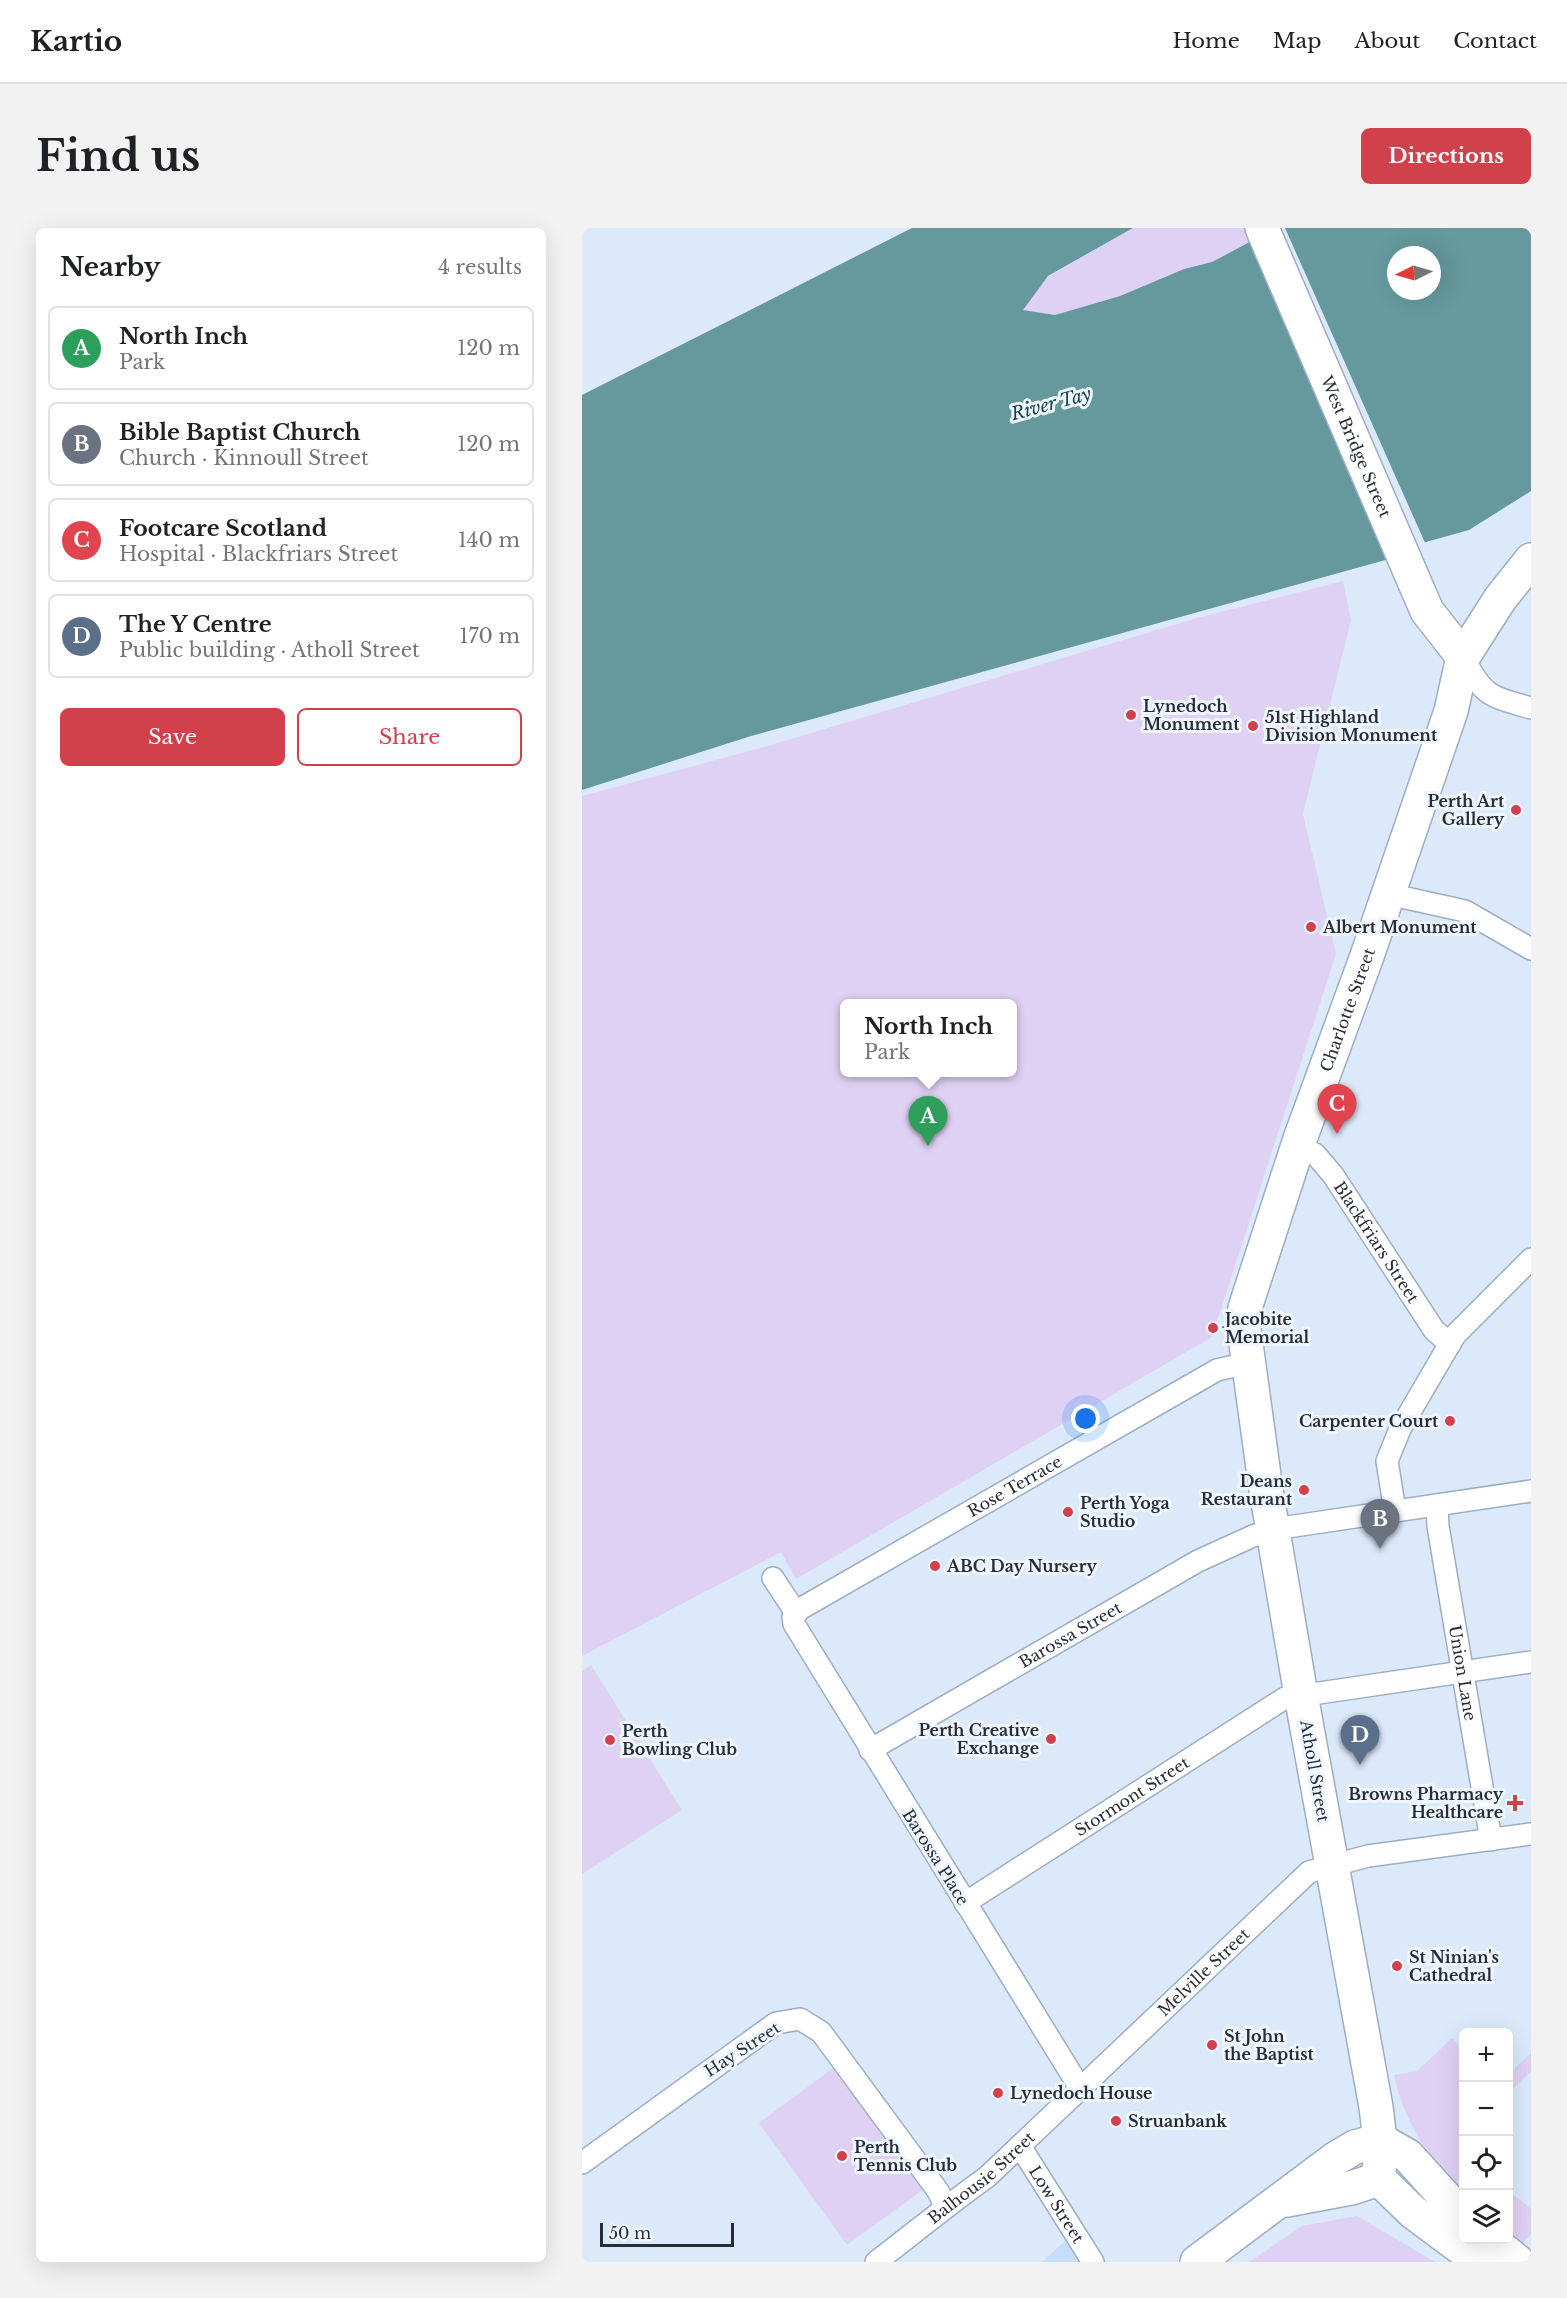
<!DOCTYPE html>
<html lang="en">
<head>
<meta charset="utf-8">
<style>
  body { margin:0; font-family:"Libre Baskerville",serif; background:#f2f2f2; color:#202124 }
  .controls { position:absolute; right:18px; bottom:18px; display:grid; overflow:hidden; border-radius:9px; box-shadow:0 6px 24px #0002 }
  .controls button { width:54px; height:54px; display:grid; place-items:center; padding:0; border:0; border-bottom:2px solid #e0e0e0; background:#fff; color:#202124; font:30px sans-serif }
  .compass { position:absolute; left:805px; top:18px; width:54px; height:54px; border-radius:50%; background:#fff; box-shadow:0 6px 24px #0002; rotate:265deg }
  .scale { position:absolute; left:18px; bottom:15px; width:134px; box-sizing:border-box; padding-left:6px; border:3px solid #282e37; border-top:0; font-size:16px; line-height:21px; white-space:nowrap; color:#282e37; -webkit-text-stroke:4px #eef5fe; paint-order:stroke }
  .you { position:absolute; left:504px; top:1191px; width:21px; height:21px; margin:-15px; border:4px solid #fff; border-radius:50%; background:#1a73e8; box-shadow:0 0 0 9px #1a73e833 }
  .badge { display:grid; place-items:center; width:39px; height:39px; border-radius:50%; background:#d1414c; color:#fff; font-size:20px; font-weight:700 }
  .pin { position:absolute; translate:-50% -50px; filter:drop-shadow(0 2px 3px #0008) }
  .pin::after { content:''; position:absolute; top:32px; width:21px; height:18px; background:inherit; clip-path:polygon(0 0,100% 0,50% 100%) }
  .popup { position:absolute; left:258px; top:771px; width:177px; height:78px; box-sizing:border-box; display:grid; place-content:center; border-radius:9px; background:#fff; filter:drop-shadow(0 2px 4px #0005); font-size:20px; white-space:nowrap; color:#757577 }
  .popup b { font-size:22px; color:#202124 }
  .popup::after { content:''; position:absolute; left:50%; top:100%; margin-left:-12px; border:12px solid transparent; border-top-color:#fff }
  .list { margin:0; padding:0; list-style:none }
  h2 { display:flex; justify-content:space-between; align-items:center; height:78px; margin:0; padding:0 24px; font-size:26px }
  h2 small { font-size:20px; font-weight:400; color:#757577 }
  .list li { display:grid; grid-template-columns:39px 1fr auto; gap:18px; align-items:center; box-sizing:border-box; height:84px; margin:0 12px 12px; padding:0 12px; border:2px solid #e0e0e0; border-radius:9px }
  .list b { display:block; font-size:22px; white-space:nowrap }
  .list p { margin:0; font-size:20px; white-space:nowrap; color:#757577 }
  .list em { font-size:20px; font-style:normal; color:#757577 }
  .actions { display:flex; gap:12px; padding:18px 24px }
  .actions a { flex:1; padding:14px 0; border:2px solid #d1414c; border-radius:9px; text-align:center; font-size:21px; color:#d1414c }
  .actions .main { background:#d1414c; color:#fff }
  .icon { flex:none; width:33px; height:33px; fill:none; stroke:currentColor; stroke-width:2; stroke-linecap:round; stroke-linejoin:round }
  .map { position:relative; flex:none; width:949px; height:2034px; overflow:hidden; border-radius:9px }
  header { display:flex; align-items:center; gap:36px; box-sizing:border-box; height:84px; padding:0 30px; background:#fff; border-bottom:2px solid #e0e0e0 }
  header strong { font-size:28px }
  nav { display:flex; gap:33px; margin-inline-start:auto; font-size:21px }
  .intro { display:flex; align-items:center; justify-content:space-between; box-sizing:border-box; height:144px; padding:0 36px }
  h1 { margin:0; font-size:42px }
  .button { padding:15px 27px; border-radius:9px; background:#d1414c; color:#fff; font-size:21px; font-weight:700 }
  main { display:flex; gap:36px; padding:0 36px }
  aside { flex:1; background:#fff; border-radius:9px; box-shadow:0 6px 24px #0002 }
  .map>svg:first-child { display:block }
  .built { fill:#c7defa }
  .green { fill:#dfd1f4; fill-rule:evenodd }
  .water { fill:#65999d; fill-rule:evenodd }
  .pier { fill:#dbe9fb }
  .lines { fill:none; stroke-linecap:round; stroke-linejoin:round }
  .minor-casing { stroke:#9daec3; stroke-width:24 }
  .primary-casing { stroke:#9daec3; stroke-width:36 }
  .minor { stroke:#fff; stroke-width:21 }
  .primary { stroke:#fff; stroke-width:33 }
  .poi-dot { fill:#d1414c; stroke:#eef5fe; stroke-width:2 }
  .labels { text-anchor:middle; stroke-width:6; stroke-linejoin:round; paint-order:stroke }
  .street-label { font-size:16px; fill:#282e37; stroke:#eef5fe }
  .poi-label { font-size:16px; font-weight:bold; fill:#282e37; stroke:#eef5fe; text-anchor:start }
  .water-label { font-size:18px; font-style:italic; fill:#154549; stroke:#eef5fe }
</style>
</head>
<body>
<header>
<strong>Kartio</strong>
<nav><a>Home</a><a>Map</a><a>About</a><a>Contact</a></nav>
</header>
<div class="intro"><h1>Find us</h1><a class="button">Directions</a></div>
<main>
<aside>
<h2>Nearby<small>4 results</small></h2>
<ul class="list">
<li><span class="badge" style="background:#2e9e5b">A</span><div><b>North Inch</b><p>Park</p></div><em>120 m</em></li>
<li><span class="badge" style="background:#6b7280">B</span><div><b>Bible Baptist Church</b><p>Church · Kinnoull Street</p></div><em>120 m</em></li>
<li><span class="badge" style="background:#e0444e">C</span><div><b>Footcare Scotland</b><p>Hospital · Blackfriars Street</p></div><em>140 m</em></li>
<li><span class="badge" style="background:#5c6f8a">D</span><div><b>The Y Centre</b><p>Public building · Atholl Street</p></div><em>170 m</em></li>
</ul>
<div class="actions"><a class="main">Save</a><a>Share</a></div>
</aside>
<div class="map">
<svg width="949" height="2034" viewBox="0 0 949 2034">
  <rect width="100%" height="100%" fill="#dbe9fb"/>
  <!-- built -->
  <path class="built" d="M484,2012L498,2034H460Z"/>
  <!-- green -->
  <path class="green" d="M551,0H676L679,8L630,34L602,41L538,68L473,87L440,82L461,52Z
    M761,353L769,392L721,586L754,726L630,1109L214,1351L199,1324L0,1428V568L182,519L615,390ZM262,776H430V844H262Z
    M9,1437L100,1582L0,1646V1443Z
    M870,1810L881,1822L879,1912L881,1970C850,1932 822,1896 812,1847L835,1843Z
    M949,1825V1843L927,1865V1846Z
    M254,1838L342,1961L265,2017L177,1895Z
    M927,1963L949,1981V2006L940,2016L927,2007Z
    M775,1988L853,2034H667L720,1998Z"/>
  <!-- water -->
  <path class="water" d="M330,0H551L466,48L441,82L473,87L538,68L602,41L630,34L679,8L676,0H949V263L887,302L844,314L818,328L169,508L0,562V167ZM814,27H850V63H814Z"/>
  <!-- pier -->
  <path class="pier" d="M673,0H703L844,317L819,331Z"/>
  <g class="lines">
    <defs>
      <g id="minor">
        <path d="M881,429C902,469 907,468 949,480"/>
        <path d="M806,666L883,683L949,721"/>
        <path id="s1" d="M716,919L733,926L751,947L852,1102L868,1116"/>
        <path id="s2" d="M855,1277L856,1298L909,1612"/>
        <path d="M813,1283L805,1233L818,1201L873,1107L949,1031"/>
        <path d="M191,1350L214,1385"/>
        <path id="s3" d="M288,1522L616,1333L671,1308L692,1301L949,1263"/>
        <path id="s4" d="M383,1675L703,1470L949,1434"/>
        <path id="s5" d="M498,1860L212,1396L211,1389L218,1381L635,1142L665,1135"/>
        <path id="s6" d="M438,1918L511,2034"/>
        <path d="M0,1935L194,1795L218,1791L239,1804L356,1963L363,1978"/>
        <path id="s7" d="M294,2034C332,2005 367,1976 405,1949L727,1644L786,1628L949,1606"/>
      </g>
      <g id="primary">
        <path id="s8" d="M680,0L845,383L881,429"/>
        <path d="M798,1912L826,1928L882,1990"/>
        <path id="s9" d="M797,1951L798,1912L794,1879L719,1467L684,1262L661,1094L663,1080L718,911L785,728L869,483L881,429L918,371L949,332"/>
        <path d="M797,1951L831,1984L898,2034"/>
        <path d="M705,1972L769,1960L797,1951"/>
        <path d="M909,2012L936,2034"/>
        <path d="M615,2034L753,1931L773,1919L798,1912"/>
      </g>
    </defs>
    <!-- minor casing -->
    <use href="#minor" class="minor-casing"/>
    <!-- primary casing -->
    <use href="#primary" class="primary-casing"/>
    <!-- minor -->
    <use href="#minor" class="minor"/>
    <!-- primary -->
    <use href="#primary" class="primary"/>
  </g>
  <!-- markers -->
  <g class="poi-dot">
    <circle cx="549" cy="487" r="6"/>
    <circle cx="671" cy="498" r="6"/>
    <circle cx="934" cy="582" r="6"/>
    <circle cx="729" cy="699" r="6"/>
    <circle cx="631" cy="1100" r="6"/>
    <circle cx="868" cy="1193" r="6"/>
    <circle cx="722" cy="1262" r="6"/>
    <circle cx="486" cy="1284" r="6"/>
    <circle cx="353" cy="1338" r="6"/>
    <circle cx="469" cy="1511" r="6"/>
    <circle cx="28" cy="1512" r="6"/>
    <path d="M930 1566h6v6h6v6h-6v6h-6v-6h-6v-6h6z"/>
    <circle cx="815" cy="1738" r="6"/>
    <circle cx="630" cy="1817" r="6"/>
    <circle cx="416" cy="1865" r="6"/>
    <circle cx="534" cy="1893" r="6"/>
    <circle cx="260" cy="1928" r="6"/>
  </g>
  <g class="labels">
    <!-- street labels -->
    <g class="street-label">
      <text dy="6" stroke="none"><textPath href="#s8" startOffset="238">West Bridge Street</textPath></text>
      <text dy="6" stroke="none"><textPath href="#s9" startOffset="1198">Charlotte Street</textPath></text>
      <text dy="6" stroke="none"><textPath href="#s1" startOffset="126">Blackfriars Street</textPath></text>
      <text dy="6" stroke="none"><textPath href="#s5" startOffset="810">Rose Terrace</textPath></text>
      <text dy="6" stroke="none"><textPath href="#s3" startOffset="231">Barossa Street</textPath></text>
      <text dy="6" stroke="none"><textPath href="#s2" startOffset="170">Union Lane</textPath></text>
      <text transform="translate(733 1543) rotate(80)" y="6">Atholl Street</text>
      <text dy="6" stroke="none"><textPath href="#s4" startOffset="198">Stormont Street</textPath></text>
      <text transform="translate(354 1629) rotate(58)" y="6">Barossa Place</text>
      <text dy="6" stroke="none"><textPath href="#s7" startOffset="438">Melville Street</textPath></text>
      <text transform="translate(160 1821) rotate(-33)" y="6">Hay Street</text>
      <text dy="6" stroke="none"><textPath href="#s7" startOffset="135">Balhousie Street</textPath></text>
      <text dy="6" stroke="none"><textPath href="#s6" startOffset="69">Low Street</textPath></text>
    </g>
    <!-- poi labels -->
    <g class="poi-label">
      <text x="561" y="484">Lynedoch<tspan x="561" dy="18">Monument</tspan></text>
      <text x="683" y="495">51st Highland<tspan x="683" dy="18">Division Monument</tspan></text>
      <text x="922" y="579" text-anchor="end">Perth Art<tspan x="922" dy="18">Gallery</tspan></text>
      <text x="741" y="705">Albert Monument</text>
      <text x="643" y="1097">Jacobite<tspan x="643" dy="18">Memorial</tspan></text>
      <text x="856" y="1199" text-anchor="end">Carpenter Court</text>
      <text x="710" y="1259" text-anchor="end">Deans<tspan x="710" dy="18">Restaurant</tspan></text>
      <text x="498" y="1281">Perth Yoga<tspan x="498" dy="18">Studio</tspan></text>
      <text x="365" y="1344">ABC Day Nursery</text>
      <text x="457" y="1508" text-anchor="end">Perth Creative<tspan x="457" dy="18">Exchange</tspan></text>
      <text x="40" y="1509">Perth<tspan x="40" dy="18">Bowling Club</tspan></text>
      <text x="921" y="1572" text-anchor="end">Browns Pharmacy<tspan x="921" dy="18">Healthcare</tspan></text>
      <text x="827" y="1735">St Ninian's<tspan x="827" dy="18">Cathedral</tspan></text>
      <text x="642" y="1814">St John<tspan x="642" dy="18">the Baptist</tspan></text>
      <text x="428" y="1871">Lynedoch House</text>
      <text x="546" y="1899">Struanbank</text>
      <text x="272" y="1925">Perth<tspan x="272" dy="18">Tennis Club</tspan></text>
    </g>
    <!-- water labels -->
    <g class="water-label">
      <text transform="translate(469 176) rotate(-15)" y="6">River Tay</text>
    </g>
  </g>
</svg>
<div class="controls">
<button>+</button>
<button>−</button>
<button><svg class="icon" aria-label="locate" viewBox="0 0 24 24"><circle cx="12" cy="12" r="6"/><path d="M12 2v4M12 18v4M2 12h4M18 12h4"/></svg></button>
<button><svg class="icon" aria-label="layers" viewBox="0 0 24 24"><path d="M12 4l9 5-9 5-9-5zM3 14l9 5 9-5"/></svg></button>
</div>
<svg class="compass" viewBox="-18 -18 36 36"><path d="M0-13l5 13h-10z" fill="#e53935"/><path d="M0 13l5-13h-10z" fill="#757577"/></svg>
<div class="scale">50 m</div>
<div class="you"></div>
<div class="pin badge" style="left:346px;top:918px;background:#2e9e5b">A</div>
<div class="popup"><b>North Inch</b>Park</div>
<div class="pin badge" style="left:798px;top:1321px;background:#6b7280">B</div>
<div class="pin badge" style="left:755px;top:906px;background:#e0444e">C</div>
<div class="pin badge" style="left:778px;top:1537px;background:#5c6f8a">D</div>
</div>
</main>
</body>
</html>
